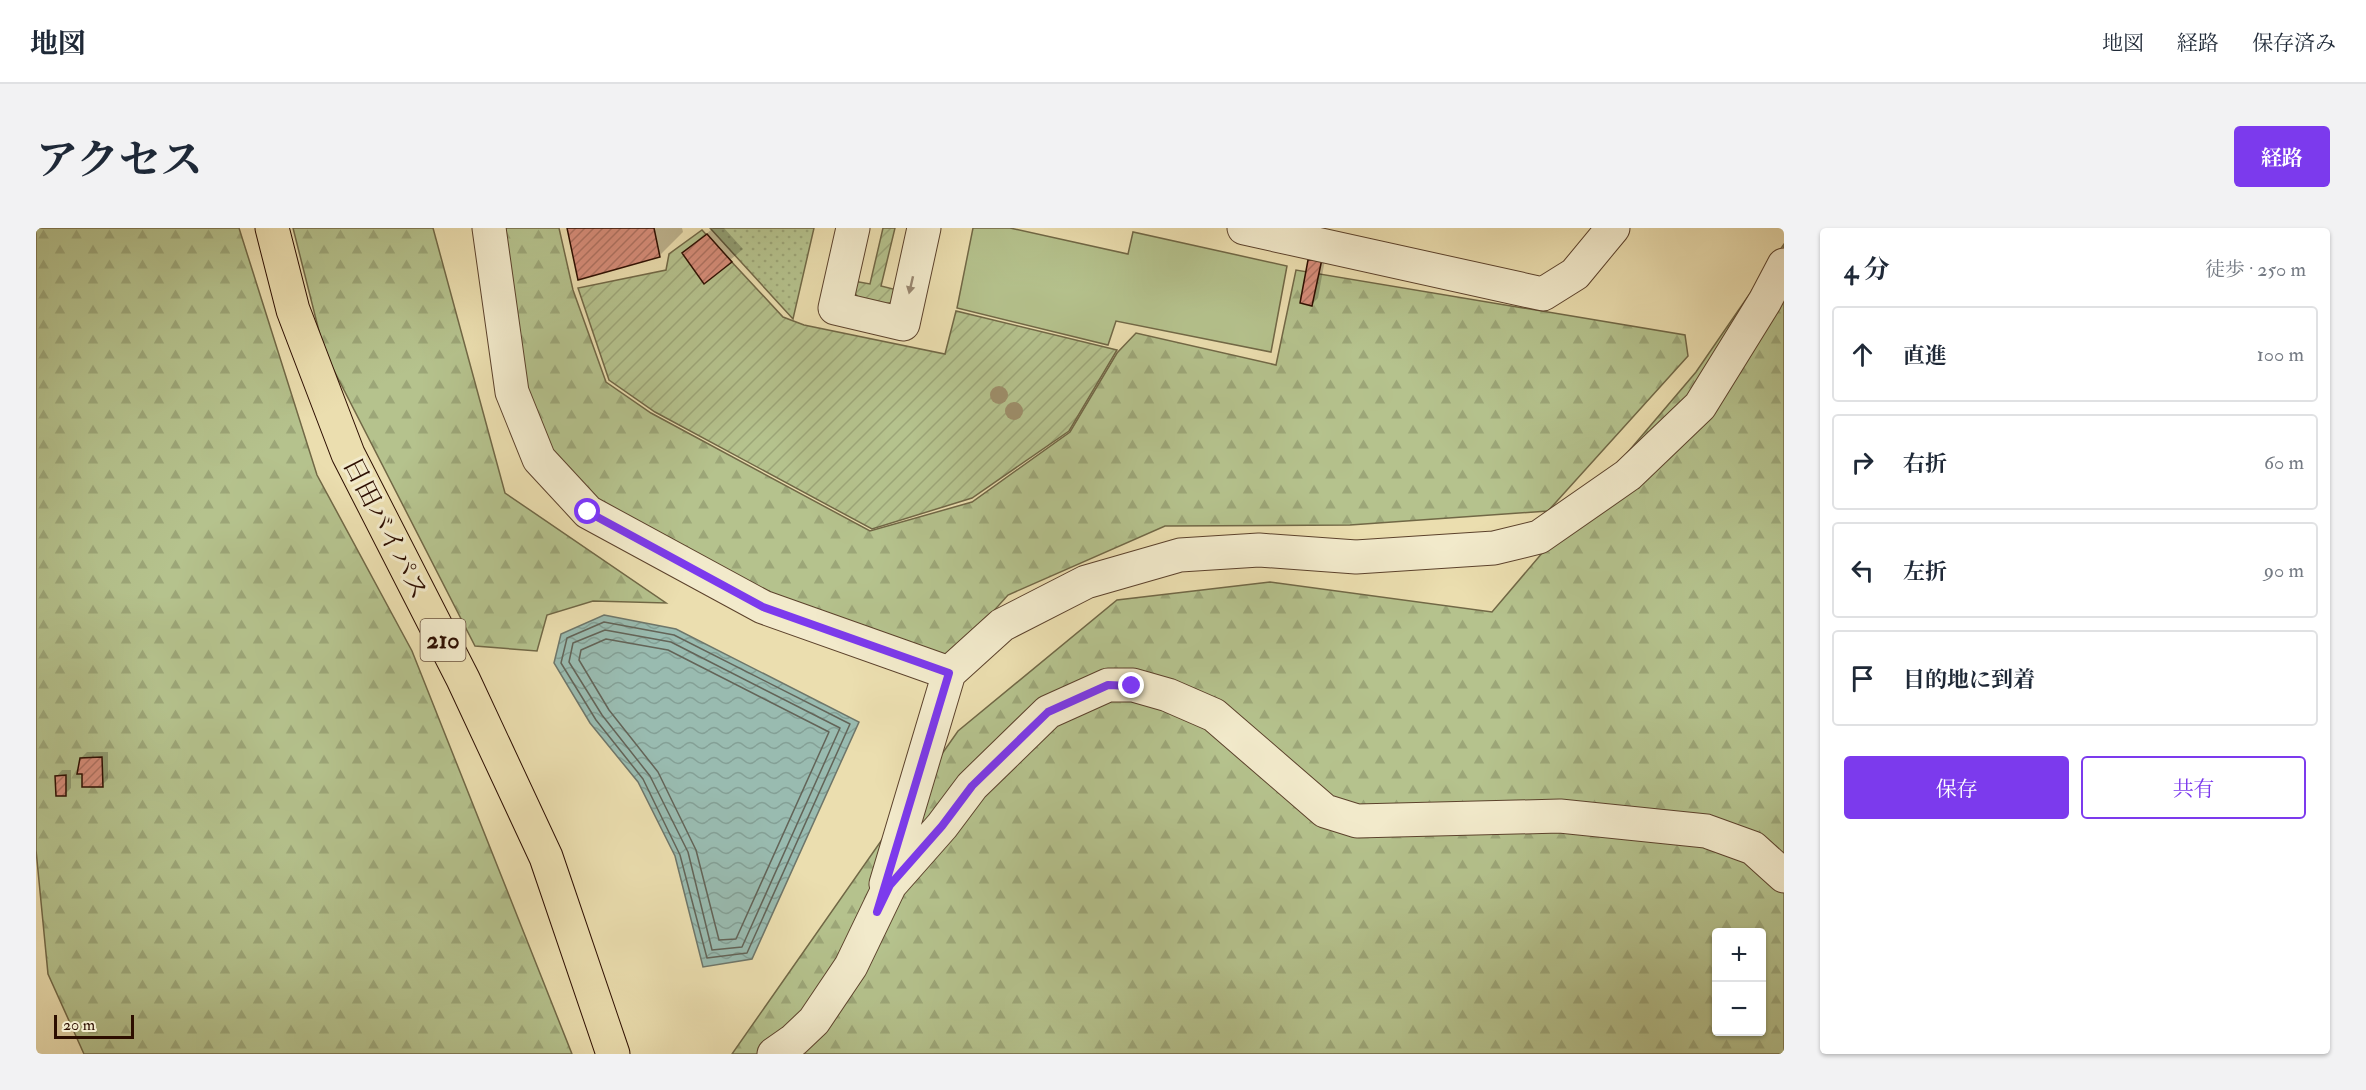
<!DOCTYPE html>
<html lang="ja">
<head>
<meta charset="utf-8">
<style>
  body { margin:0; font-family:"IM FELL Double Pica","Noto Serif JP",serif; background:#f2f2f3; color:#1f2937 }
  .controls { position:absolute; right:18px; bottom:18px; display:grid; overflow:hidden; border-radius:6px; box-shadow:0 2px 4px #0004 }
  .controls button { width:54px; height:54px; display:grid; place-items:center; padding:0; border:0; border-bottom:2px solid #e0e1e3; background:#fff; color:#1f2937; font:30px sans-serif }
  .scale { position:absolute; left:18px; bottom:15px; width:80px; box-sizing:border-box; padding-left:6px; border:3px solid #2d0e00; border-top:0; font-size:16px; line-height:21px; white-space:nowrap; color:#2d0e00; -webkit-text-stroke:4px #f2eacb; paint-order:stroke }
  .stop { position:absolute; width:18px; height:18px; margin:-14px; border:4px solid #7c3aed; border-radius:50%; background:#fff }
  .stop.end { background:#7c3aed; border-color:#fff; box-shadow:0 2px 6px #0008 }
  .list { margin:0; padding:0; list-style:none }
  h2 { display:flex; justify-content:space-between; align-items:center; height:78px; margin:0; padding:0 24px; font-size:26px }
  h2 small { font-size:20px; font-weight:400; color:#747a83 }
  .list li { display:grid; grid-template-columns:39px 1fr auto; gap:18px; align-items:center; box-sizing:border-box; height:96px; margin:0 12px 12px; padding:0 12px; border:2px solid #e0e1e3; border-radius:6px }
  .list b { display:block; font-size:22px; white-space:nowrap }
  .list em { font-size:20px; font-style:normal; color:#747a83 }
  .actions { display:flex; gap:12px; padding:18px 24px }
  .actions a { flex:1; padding:14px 0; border:2px solid #7c3aed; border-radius:6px; text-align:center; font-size:21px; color:#7c3aed }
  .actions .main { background:#7c3aed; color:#fff }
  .icon { flex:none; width:33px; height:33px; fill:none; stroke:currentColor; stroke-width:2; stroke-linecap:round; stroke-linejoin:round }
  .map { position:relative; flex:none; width:1748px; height:826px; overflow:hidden; border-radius:6px }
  header { display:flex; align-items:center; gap:36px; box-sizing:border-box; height:84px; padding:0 30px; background:#fff; border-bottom:2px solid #e0e1e3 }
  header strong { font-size:28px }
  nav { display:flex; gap:33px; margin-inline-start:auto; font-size:21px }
  .intro { display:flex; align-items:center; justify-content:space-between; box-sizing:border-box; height:144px; padding:0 36px }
  h1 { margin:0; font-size:42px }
  .button { padding:15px 27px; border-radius:6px; background:#7c3aed; color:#fff; font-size:21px; font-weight:700 }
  main { display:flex; gap:36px; padding:0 36px }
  aside { flex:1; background:#fff; border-radius:6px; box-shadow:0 2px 4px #0004 }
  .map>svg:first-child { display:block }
  .grass { fill:url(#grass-dots); stroke:#716846; stroke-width:1.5 }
  .forest { fill:url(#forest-firs); stroke:#716846; stroke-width:1.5; fill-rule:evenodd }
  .garden { fill:url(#garden-furrows); stroke:#716846; stroke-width:1.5 }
  .pitch { fill:#b5c28d; stroke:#716846; stroke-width:1.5 }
  .water { fill:url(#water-waves); stroke:#6e766a; stroke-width:1.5 }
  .shadow { fill:#0003 }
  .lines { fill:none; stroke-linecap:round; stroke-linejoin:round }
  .shore { stroke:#636458; stroke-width:1.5 }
  .building { fill:url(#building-hatch); stroke:#2d0e00; stroke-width:1.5 }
  .minor-casing { stroke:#5c422c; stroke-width:35 }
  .highway-casing { stroke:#2d0e00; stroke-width:35 }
  .minor { stroke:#f2eacb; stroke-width:33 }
  .highway { stroke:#ebdeaf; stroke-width:33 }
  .tree { fill:#9d8e6a }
  .oneway { fill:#998770 }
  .route { stroke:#7c3aed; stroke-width:8 }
  .labels { text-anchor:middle; stroke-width:6; stroke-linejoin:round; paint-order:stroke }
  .shield { fill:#f2eacb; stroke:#68503d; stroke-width:1.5 }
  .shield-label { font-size:24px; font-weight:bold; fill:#2d0e00 }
  .street-label { font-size:26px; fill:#2d0e00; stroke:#f2eacb }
</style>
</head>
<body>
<header>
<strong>地図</strong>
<nav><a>地図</a><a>経路</a><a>保存済み</a></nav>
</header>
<div class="intro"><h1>アクセス</h1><a class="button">経路</a></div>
<main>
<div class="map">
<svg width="1748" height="826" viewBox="0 0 1748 826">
  <defs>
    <pattern id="grass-dots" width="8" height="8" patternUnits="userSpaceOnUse" patternTransform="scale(1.5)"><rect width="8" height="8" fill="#b5c28d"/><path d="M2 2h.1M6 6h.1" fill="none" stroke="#9ca678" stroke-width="1.8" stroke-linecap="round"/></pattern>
    <pattern id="forest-firs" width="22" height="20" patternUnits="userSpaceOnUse" patternTransform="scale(1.5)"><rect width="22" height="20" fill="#b5c28d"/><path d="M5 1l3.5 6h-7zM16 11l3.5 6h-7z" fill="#9ca678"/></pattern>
    <pattern id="garden-furrows" width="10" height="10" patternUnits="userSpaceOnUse" patternTransform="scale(1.5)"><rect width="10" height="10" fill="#b5c28d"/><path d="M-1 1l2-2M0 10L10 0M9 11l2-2" fill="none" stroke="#9ca678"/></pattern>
    <pattern id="water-waves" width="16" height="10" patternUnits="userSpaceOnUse" patternTransform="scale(1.5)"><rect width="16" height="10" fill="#99bbb0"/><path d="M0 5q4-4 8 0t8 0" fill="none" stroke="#84a096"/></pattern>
    <pattern id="building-hatch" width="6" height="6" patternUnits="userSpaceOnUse" patternTransform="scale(1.5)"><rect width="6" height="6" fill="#d78d7a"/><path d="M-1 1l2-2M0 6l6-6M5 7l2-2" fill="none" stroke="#af7262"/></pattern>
  </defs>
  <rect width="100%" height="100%" fill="#ebdeaf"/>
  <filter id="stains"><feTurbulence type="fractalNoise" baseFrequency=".00333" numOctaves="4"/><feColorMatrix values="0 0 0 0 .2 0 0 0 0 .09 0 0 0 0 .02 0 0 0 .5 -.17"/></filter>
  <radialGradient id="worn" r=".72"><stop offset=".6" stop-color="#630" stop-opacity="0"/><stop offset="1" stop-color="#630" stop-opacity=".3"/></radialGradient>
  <!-- grass -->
  <path class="grass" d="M674,0H778L757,91Z"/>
  <!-- forest -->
  <path class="forest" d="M0,0H203L281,247L376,423L536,826H48L12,746L0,622Z
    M257,0H397L469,265L630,375L557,373L511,387L501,423L439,418L288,123Z
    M460,0H523L537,62L570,154L615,185L834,303L936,274L1034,204L1081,125L1100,105L1240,137L1260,42L1649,107L1652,128L1512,283L1314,297L1129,298L972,367L916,429L731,373L556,277L510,228L480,159Z
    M1748,16V826H696L922,503L1081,372L1234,354L1456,384L1660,144ZM1680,704H1726V804H1680Z"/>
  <!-- garden -->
  <path class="garden" d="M847,0H859L845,58L861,62L858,74C837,78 830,80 816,62L817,53L834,56Z
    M666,2L747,89L768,97L909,126L920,83L1081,122L1033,203L936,270L836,301L619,184L573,152L542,60L630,42L633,26Z"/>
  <!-- pitch -->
  <path class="pitch" d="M937,0H974L1092,26L1097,4L1251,38L1235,124L1080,93L1072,117L921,80Z"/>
  <!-- water -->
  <path class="water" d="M568,387L640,401L823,494L716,731L667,739L639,628L602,554L554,495L518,435L525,406Z"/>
  <!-- shadow -->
  <path class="shadow" d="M533,0H646L647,4L623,28Z
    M677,0H688L707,21L668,54L648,26Z
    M1290,26L1282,70L1276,76L1274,33L1280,27Z
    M51,524H72V551L66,557L45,530Z
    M26,542H35V560L29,566L21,548Z"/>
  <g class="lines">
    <!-- shore -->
    <path class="shore" d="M568,394L638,407L814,496L711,725L671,730L644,627L607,551L560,492L525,435L531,410Z
      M569,402L635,414L804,500L706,719L676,722L652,624L614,548L566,487L533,434L537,415Z
      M570,411L632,422L793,504L700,711L683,712L660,622L622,544L573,482L543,432L545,422Z"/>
  </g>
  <!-- building -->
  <path class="building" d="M531,0H618L624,29L542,52Z
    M671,6L696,34L668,56L646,25Z
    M1286,31L1276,78L1264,75L1272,32Z
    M66,529L67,559H46V546H41L44,530Z
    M30,547V568H20L19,548Z"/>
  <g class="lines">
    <defs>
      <path id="minor" d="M453,0L476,164L503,231L552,284L727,379L913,445L850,656
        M817,0L799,80L867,96L888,0
        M1208,0L1507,66L1539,46L1577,0
        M913,445L966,397L1050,354L1144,327L1223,322L1320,329L1458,320L1503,309L1592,247L1664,178L1729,73L1748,37
        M738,826L758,812L778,793L815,738L854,657L906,598L936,558L1012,484L1072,457H1097L1132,467L1178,487L1289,583L1321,593L1524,588L1670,603L1717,620L1748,648"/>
      <path id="highway" d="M236,0L257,82L312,226L427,451L510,629L577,826"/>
    </defs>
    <!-- minor casing -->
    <use href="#minor" class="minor-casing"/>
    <!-- highway casing -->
    <use href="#highway" class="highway-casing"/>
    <!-- minor -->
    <use href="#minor" class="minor"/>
    <!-- highway -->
    <use href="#highway" class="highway"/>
  </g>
  <!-- trees -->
  <g class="tree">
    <circle cx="963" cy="167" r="9"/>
    <circle cx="978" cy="183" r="9"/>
  </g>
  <!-- one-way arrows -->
  <defs><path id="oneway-solid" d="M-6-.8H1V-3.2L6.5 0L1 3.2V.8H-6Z" transform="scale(1.5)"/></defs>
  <use class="oneway" href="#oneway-solid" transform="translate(875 57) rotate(103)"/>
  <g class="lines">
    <!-- route -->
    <path class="route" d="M552,284L727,379L913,445L841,684L854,657L906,598L936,558L1012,484L1072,457L1096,458"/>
  </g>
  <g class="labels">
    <!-- shield labels -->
    <rect class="shield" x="384.5" y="391" width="45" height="42" rx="4.5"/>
    <g class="shield-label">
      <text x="407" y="420">210</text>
    </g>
    <!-- street labels -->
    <g class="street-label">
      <text transform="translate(350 300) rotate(63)" y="9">日田バイパス</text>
    </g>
  </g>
  <rect width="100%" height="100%" filter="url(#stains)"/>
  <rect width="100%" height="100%" fill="url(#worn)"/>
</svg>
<div class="controls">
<button>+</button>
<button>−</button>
</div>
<div class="scale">20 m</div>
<div class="stop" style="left:552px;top:284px"></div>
<div class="stop end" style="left:1096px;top:458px"></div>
</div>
<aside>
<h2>4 分<small>徒歩 · 250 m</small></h2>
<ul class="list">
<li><svg class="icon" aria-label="ahead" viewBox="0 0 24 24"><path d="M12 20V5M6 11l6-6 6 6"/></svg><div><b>直進</b></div><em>100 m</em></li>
<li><svg class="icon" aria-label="right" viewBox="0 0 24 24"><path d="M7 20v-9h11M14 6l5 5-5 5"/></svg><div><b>右折</b></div><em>60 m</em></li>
<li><svg class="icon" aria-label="left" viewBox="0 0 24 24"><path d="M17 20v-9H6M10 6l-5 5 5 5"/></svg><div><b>左折</b></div><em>90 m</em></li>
<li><svg class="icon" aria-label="arrive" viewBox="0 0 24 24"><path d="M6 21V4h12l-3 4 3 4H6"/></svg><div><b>目的地に到着</b></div></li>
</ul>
<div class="actions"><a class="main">保存</a><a>共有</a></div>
</aside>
</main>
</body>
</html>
